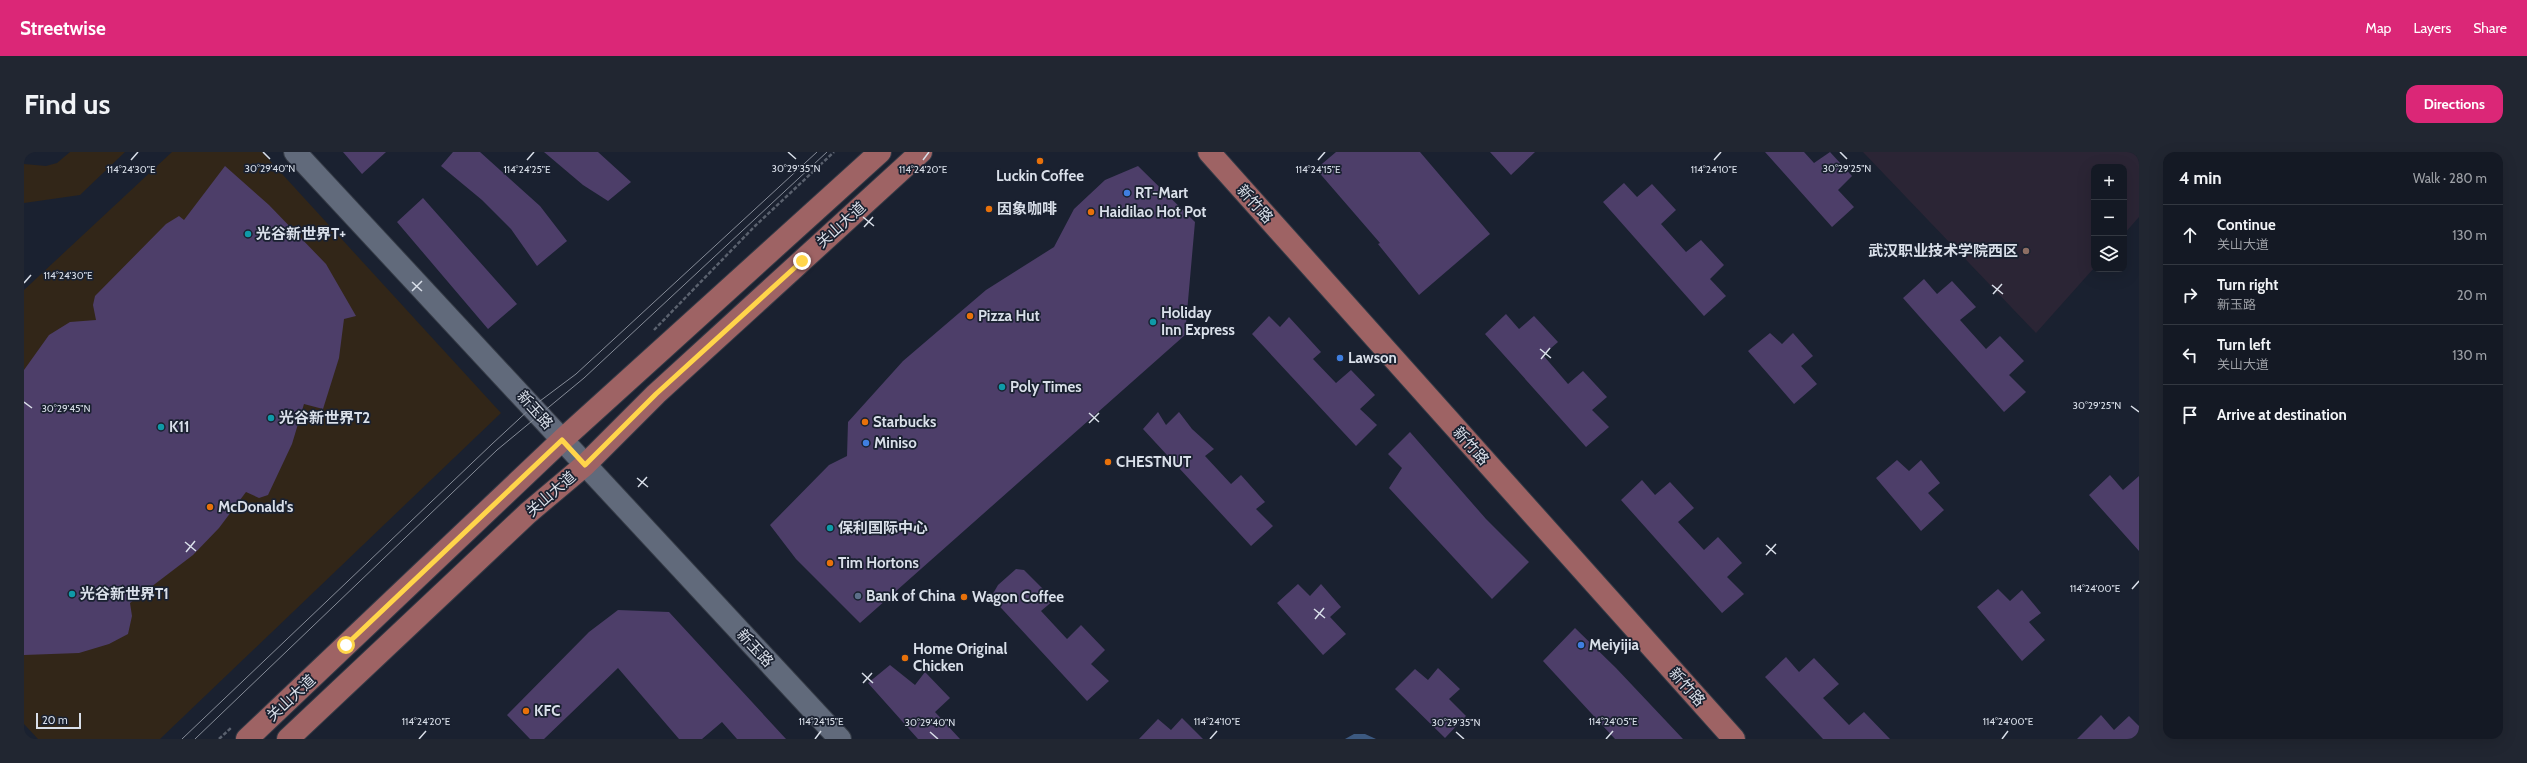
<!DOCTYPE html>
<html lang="en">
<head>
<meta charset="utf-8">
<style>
  body { margin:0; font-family:Cabin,"Noto Sans SC",sans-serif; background:#212631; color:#f1f3f6 }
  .controls { position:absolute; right:12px; top:12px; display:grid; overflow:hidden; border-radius:8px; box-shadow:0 4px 16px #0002 }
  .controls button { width:36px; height:36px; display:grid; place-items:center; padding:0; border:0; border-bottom:1px solid #333841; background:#141924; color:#f1f3f6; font:20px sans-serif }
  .scale { position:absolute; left:12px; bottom:10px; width:45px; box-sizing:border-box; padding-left:4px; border:2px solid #d9dfe9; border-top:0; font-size:11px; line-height:14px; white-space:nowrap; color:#d9dfe9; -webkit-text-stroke:3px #1a2130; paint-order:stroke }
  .stop { position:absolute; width:12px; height:12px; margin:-9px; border:3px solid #ffd54a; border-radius:50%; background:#fff }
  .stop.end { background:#ffd54a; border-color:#fff; box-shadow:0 1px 4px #0008 }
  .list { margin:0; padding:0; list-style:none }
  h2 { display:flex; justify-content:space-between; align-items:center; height:52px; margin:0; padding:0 16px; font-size:17px }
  h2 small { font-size:13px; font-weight:400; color:#9da0a6 }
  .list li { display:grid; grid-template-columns:26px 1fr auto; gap:12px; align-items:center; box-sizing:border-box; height:60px; padding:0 16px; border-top:1px solid #333841 }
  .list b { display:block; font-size:15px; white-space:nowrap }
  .list p { margin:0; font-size:13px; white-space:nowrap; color:#9da0a6 }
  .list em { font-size:13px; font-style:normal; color:#9da0a6 }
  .icon { flex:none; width:22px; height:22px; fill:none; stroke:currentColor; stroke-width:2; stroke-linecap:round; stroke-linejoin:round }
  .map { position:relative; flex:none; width:2115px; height:587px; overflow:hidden; border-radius:12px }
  header { display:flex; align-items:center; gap:24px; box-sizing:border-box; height:56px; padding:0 20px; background:#db2777; color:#fff }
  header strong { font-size:19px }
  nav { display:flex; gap:22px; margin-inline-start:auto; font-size:14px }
  .intro { display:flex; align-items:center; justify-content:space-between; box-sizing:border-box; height:96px; padding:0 24px }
  h1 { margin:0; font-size:28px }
  .button { padding:10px 18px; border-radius:12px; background:#db2777; color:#fff; font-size:14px; font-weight:700 }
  main { display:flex; gap:24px; padding:0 24px }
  aside { flex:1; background:#141924; border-radius:12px; box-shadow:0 4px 16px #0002 }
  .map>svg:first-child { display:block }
  .commercial { fill:#322618 }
  .education { fill:#2b2535 }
  .water { fill:#3c5980 }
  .building { fill:#4d3e69 }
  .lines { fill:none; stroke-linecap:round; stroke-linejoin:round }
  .minor-casing { stroke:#343a45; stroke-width:24 }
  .major-casing { stroke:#343a45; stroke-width:24 }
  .path { stroke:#5a616e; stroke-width:2.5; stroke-dasharray:4 2; stroke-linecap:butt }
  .minor { stroke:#616a7b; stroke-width:22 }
  .major { stroke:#9e6364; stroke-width:22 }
  .tram { stroke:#868c98; stroke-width:1 }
  .route { stroke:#ffd54a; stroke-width:5 }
  .ticks { fill:none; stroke:#d9dfe9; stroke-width:1.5 }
  .food-dot { fill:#e8710a; stroke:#1a2130; stroke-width:1.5 }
  .shop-dot { fill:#3f7fe0; stroke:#1a2130; stroke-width:1.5 }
  .culture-dot { fill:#0f9aa8; stroke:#1a2130; stroke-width:1.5 }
  .education-dot { fill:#8d6e63; stroke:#1a2130; stroke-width:1.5 }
  .service-dot { fill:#5c6f8a; stroke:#1a2130; stroke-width:1.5 }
  .labels { text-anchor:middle; stroke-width:3.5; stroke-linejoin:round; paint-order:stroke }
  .poi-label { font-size:15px; font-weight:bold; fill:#d9dfe9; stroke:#1a2130; text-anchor:start }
  .street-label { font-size:15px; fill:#d9dfe9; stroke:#1a2130 }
  .ticks-label { font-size:10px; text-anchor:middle; fill:#d9dfe9; stroke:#1a2130; stroke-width:3.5; stroke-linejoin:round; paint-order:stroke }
</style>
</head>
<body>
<header>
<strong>Streetwise</strong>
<nav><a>Map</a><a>Layers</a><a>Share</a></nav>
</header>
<div class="intro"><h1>Find us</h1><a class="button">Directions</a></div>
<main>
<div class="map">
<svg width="2115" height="587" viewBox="0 0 2115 587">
  <rect width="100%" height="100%" fill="#1a2130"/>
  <!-- commercial -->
  <path class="commercial" d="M46,0H101L56,43L0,51V12L22,14L33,11Z
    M148,0H238L477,261L136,587H14L0,572V138Z"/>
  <!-- education -->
  <path class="education" d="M1839,0H2115V65L2100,82V15H2070V116L2012,181Z"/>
  <!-- water -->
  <path class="water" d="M1330,582H1341L1352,587H1321Z"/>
  <!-- building -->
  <path class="building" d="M319,0H362L338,22Z
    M429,0H456L516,54L543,89L513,114L487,77L458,48L417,14Z
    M520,0H574L607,30L584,49L559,33Z
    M1312,0H1396L1466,82L1395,143L1354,92L1356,91L1292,17Z
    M1466,0H1511L1487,23Z
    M1741,0H1780L1790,11L1806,0L1828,24L1814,38L1830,55L1808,75Z
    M201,14L245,53L302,112L332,164L320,167L315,206L299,257L280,252L268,292L244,343L235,346L222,340L195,376L169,403L106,451L108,464L104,482L85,492L55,501L0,503V218L25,183L46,170L72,168L69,153L71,144L142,72L155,64L160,68Z
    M1114,14L1171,70L1161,183L836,471L772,407L746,373L805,313L823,304L824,270L879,209L962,138L1030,95L1050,57L1081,28Z
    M1600,31L1613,45L1628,32L1652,58L1637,72L1662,100L1677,88L1700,113L1686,127L1702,144L1680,164L1579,50Z
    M399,46L493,152L464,177L373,70Z
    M1900,127L1913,142L1928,129L1952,155L1936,168L1962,197L1976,184L2000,209L1985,223L2002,240L1980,260L1879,146Z
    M1482,162L1495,177L1510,164L1534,190L1519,203L1544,232L1559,219L1583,245L1568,258L1585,275L1562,295L1461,182Z
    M1245,164L1256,175L1265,165L1297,200L1289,207L1312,231L1327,218L1351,243L1336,257L1353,273L1332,294L1228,182Z
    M1746,181L1758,192L1769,181L1789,204L1777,214L1793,232L1770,252L1724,199Z
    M1134,260L1142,273L1155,260L1168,277L1190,297L1181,304L1207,332L1217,323L1241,350L1232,357L1249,374L1227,394L1119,277Z
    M1386,280L1462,367L1505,410L1468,447L1365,336L1378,316L1364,302Z
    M1873,308L1885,319L1897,308L1916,331L1904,341L1920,358L1897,379L1852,326Z
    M2086,323L2099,338L2115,324V399L2065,343Z
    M1618,328L1631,343L1646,330L1670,356L1654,370L1680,398L1694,385L1718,411L1703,425L1720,442L1698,461L1597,348Z
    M992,417L1000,418L1030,448L1017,459L1043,487L1057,473L1081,498L1067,512L1085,529L1063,549L967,445L974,433Z
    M1274,432L1286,444L1297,432L1317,455L1306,465L1322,482L1299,503L1253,451Z
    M1974,437L1986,449L1998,438L2017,461L2005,470L2021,488L1998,509L1953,455Z
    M594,458L645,460L762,587H713L698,570L678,587H655L594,516L520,587H506L483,563L565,480Z
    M1551,476L1592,516L1659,587H1591L1519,509Z
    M1762,505L1775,520L1790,506L1815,532L1799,546L1825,573L1840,560L1866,587H1799L1741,525Z
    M866,513L891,533L901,520L926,546L911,560L936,587H894L844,531Z
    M1414,516L1436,537L1425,547L1442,564L1421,586L1371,537L1391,517L1404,528Z
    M2077,563L2090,578L2105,564L2115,574V587H2053Z
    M1158,566L1179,587H1115L1134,567L1147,578Z"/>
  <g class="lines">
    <defs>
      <path id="minor" d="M271,0L816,587"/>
      <path id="major" d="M1185,0L1710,587
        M223,587L538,288L856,0
        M264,587L504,361L561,313L632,242L897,0"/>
    </defs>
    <!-- minor casing -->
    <use href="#minor" class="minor-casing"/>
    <!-- major casing -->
    <use href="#major" class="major-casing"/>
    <!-- path -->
    <path class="path" d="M630,178L731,74L810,0
      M195,587L208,575"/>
    <!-- minor -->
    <use href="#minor" class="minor"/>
    <!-- major -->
    <use href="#major" class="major"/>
    <!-- tram -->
    <path class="tram" d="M158,587L468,292L508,255L552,222L793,0
      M171,587L473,298L560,226L803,0"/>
  </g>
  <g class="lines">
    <!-- route -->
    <path class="route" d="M322,493L538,288L561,313L632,242L778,109"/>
  </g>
  <!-- ticks -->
  <path class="ticks" d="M239,0L246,7M764,0L772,7M1816,0L1823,7M107,8L114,0M503,8L510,0M899,8L905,0M1294,8L1301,0M1690,8L1697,0M839,65L850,74M840,75L849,65M388,130L398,139M0,131L7,123M1968,133L1979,142M388,139L398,129M1969,142L1978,132M1516,197L1527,206M1517,207L1526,196M0,250L8,256M2107,254L2115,260M1065,261L1075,270M1065,271L1075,261M613,326L624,335M614,335L623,325M161,390L172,399M1742,393L1752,402M162,400L171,389M1742,403L1752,392M2108,437L2115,429M1290,457L1301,466M1291,467L1300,456M838,521L849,531M839,531L848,521M906,580L914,587M1432,580L1440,587M395,587L402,579M791,587L797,579M1186,587L1193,579M1582,587L1589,579M1978,587L1984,579"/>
  <!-- markers -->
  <g class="food-dot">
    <circle cx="1016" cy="9" r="4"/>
    <circle cx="965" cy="57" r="4"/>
    <circle cx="1067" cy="60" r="4"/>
    <circle cx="946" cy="164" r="4"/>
    <circle cx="841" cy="270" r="4"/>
    <circle cx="1084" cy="310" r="4"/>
    <circle cx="186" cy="355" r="4"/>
    <circle cx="806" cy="411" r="4"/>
    <circle cx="940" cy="445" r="4"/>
    <circle cx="881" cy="506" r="4"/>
    <circle cx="502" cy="559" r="4"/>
  </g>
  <g class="shop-dot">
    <circle cx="1103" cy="41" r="4"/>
    <circle cx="1316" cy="206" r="4"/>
    <circle cx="842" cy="291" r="4"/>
    <circle cx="1557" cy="493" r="4"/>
  </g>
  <g class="culture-dot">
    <circle cx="224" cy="82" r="4"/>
    <circle cx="1129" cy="170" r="4"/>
    <circle cx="978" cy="235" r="4"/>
    <circle cx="247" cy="266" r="4"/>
    <circle cx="137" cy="275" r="4"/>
    <circle cx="806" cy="376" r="4"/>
    <circle cx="48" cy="442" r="4"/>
  </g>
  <circle class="education-dot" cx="2002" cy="99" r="4"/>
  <circle class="service-dot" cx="834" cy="444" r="4"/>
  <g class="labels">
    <!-- poi labels -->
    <g class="poi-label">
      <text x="1016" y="29" text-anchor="middle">Luckin Coffee</text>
      <text x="1111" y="46">RT-Mart</text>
      <text x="973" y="62">因象咖啡</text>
      <text x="1075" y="65">Haidilao Hot Pot</text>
      <text x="232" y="87">光谷新世界T+</text>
      <text x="1994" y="104" text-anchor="end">武汉职业技术学院西区</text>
      <text x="1137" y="166">Holiday<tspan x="1137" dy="17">Inn Express</tspan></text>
      <text x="954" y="169">Pizza Hut</text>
      <text x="1324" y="211">Lawson</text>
      <text x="986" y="240">Poly Times</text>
      <text x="255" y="271">光谷新世界T2</text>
      <text x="849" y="275">Starbucks</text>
      <text x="145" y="280">K11</text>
      <text x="850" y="296">Miniso</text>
      <text x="1092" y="315">CHESTNUT</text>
      <text x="194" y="360">McDonald's</text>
      <text x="814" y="381">保利国际中心</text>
      <text x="814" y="416">Tim Hortons</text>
      <text x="56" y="447">光谷新世界T1</text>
      <text x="842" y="449">Bank of China</text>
      <text x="948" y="450">Wagon Coffee</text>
      <text x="1565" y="498">Meiyijia</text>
      <text x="889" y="502">Home Original<tspan x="889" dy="17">Chicken</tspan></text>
      <text x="510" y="564">KFC</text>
    </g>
    <!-- street labels -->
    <g class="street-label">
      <text transform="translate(1231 52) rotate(48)" y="5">新竹路</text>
      <text transform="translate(817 73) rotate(-42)" y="5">关山大道</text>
      <text transform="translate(511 258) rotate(48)" y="5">新玉路</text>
      <text transform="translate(1447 294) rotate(48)" y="5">新竹路</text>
      <text transform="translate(527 342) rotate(-41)" y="5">关山大道</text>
      <text transform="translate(731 496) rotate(47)" y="5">新玉路</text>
      <text transform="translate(1663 535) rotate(48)" y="5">新竹路</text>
      <text transform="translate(267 546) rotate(-43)" y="5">关山大道</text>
    </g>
  </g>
  <g class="ticks-label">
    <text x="246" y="20">30°29'40"N</text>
    <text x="772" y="20">30°29'35"N</text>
    <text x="1823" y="20">30°29'25"N</text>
    <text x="1294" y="21">114°24'15"E</text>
    <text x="107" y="21">114°24'30"E</text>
    <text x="503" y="21">114°24'25"E</text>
    <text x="899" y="21">114°24'20"E</text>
    <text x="1690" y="21">114°24'10"E</text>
    <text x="44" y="127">114°24'30"E</text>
    <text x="2073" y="257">30°29'25"N</text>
    <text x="42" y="260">30°29'45"N</text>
    <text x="2071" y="440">114°24'00"E</text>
    <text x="402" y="573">114°24'20"E</text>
    <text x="797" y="573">114°24'15"E</text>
    <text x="1193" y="573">114°24'10"E</text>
    <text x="1589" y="573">114°24'05"E</text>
    <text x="1984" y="573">114°24'00"E</text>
    <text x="906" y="574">30°29'40"N</text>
    <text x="1432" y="574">30°29'35"N</text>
  </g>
</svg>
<div class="controls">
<button>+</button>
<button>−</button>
<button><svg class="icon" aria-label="layers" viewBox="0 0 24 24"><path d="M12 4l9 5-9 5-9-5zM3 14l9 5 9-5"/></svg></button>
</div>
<div class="scale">20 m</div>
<div class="stop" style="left:322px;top:493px"></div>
<div class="stop end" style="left:778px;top:109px"></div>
</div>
<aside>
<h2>4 min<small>Walk · 280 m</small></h2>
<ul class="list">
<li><svg class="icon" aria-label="ahead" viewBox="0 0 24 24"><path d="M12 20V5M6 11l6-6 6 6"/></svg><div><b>Continue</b><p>关山大道</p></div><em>130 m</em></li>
<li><svg class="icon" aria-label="right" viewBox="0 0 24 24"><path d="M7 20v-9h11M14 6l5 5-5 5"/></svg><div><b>Turn right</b><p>新玉路</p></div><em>20 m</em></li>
<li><svg class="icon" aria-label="left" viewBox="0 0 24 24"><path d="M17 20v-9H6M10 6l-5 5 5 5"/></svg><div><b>Turn left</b><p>关山大道</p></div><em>130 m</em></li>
<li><svg class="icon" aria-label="arrive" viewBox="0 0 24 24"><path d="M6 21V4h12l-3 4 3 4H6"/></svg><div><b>Arrive at destination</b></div></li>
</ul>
</aside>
</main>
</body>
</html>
